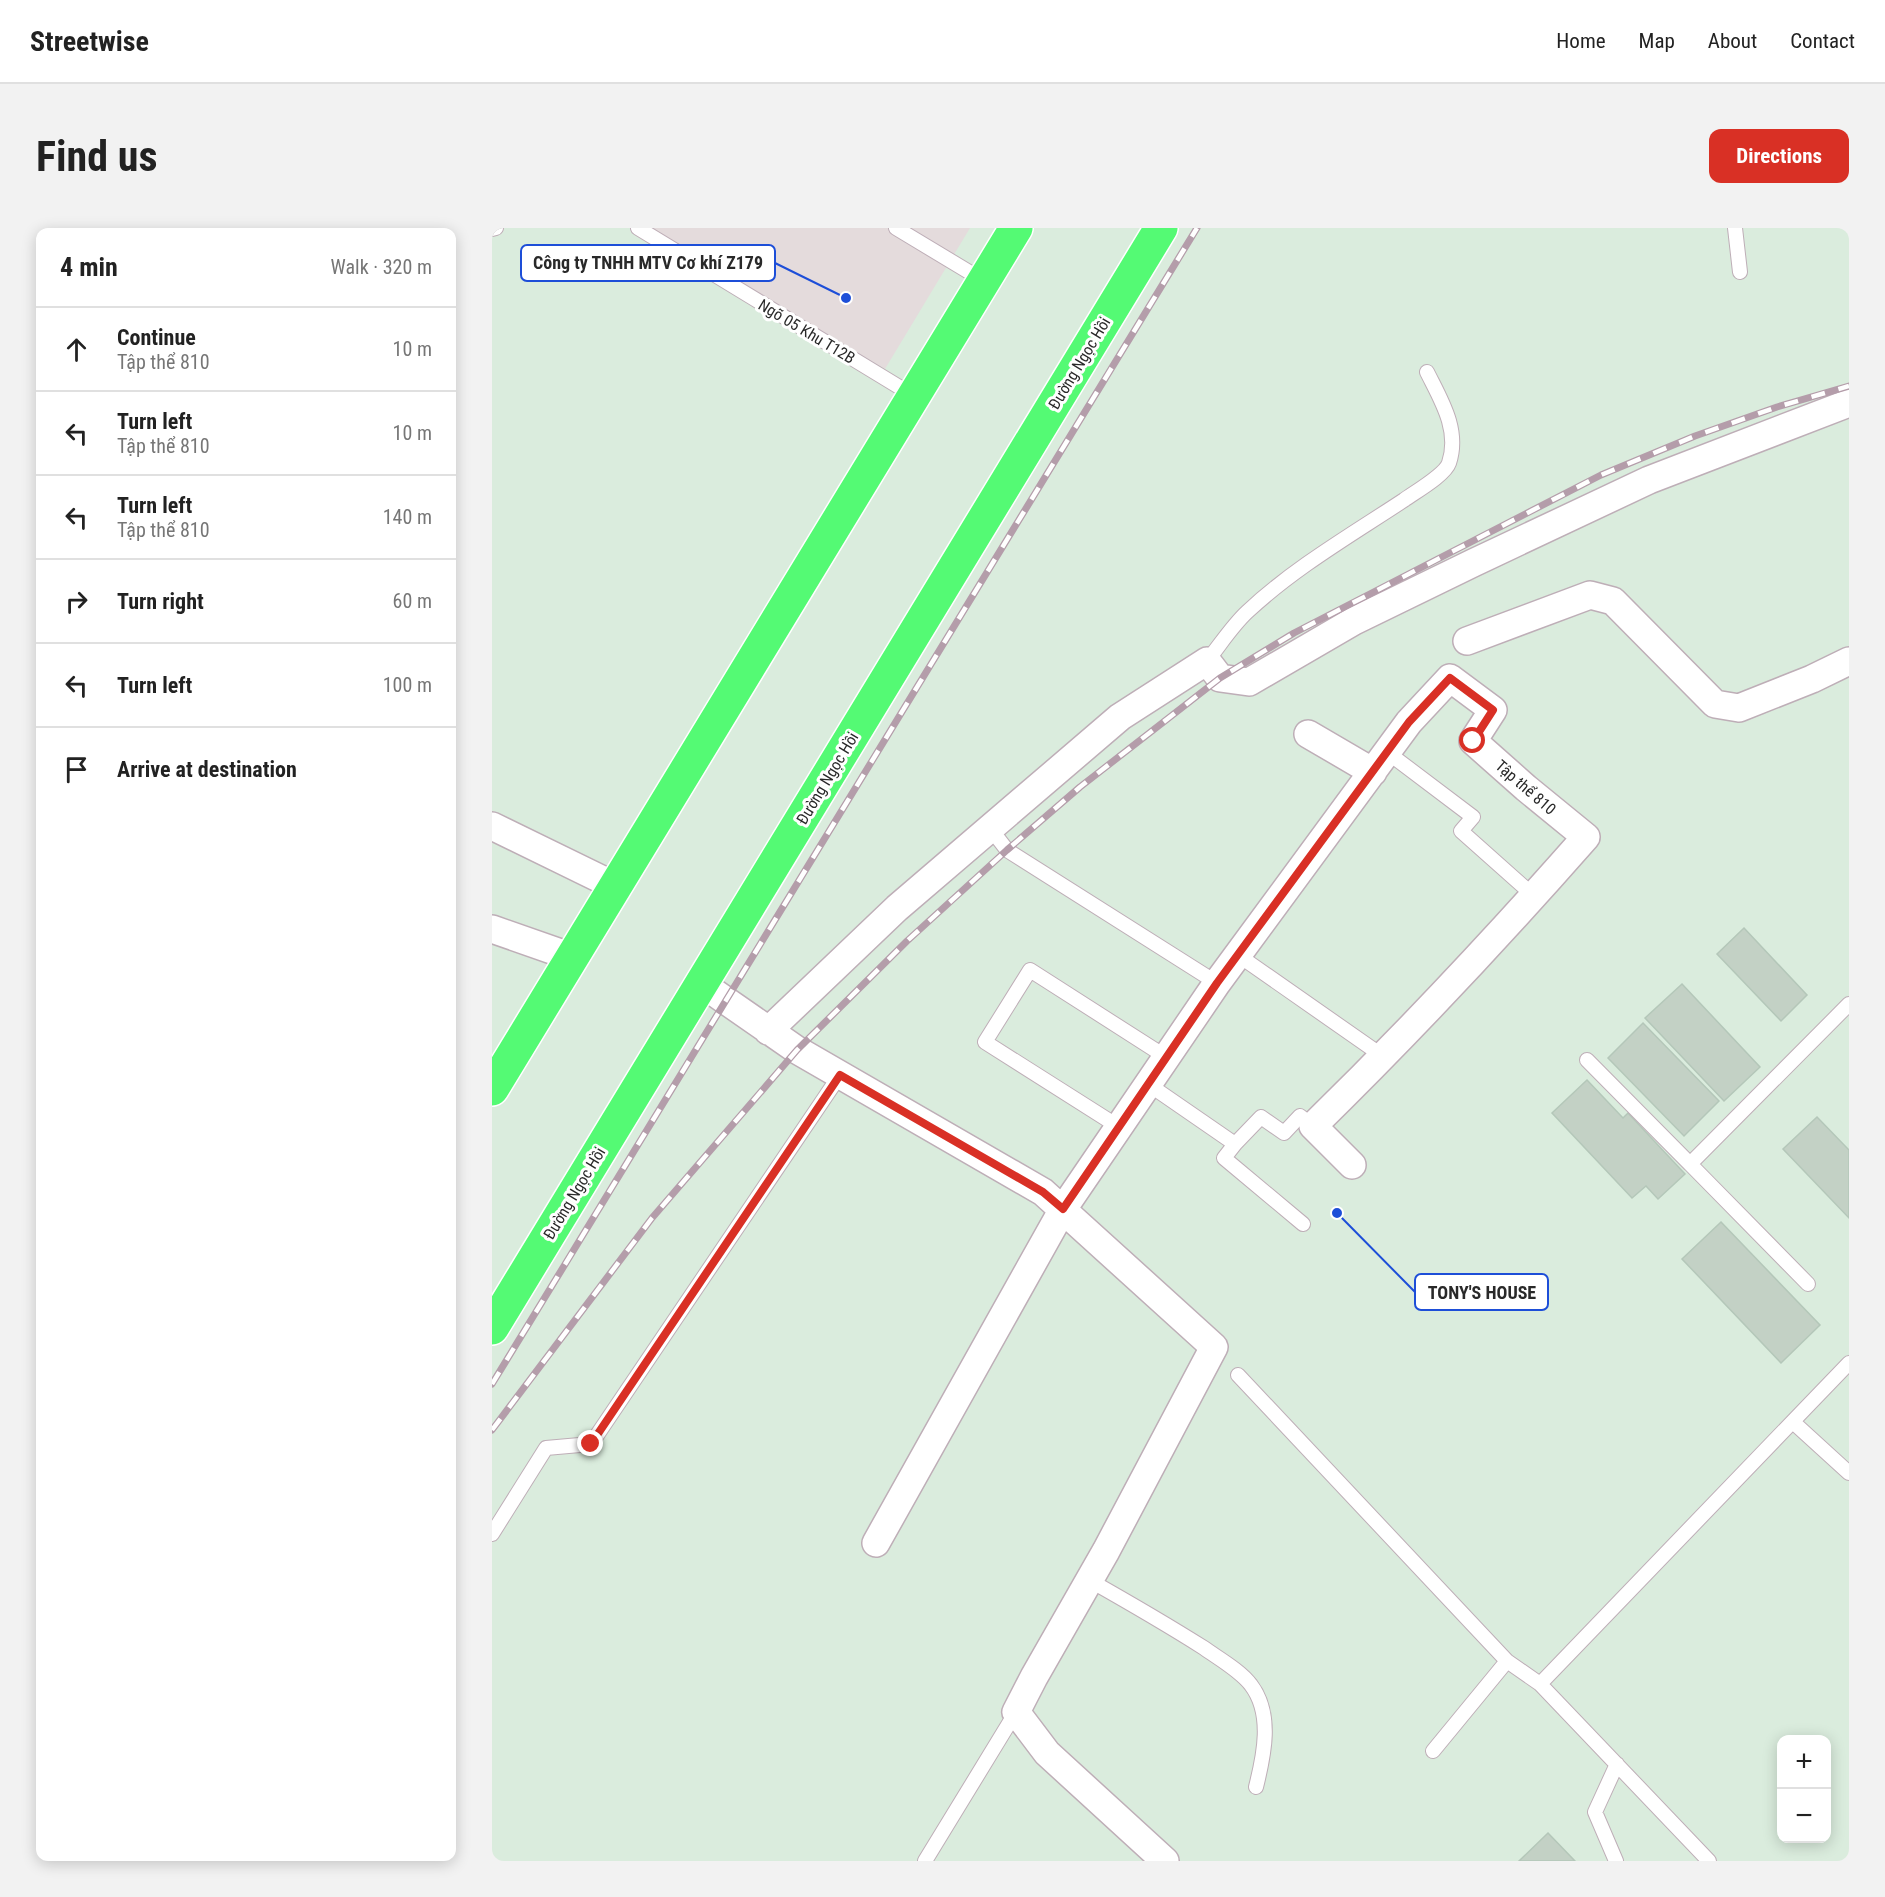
<!DOCTYPE html>
<html lang="en">
<head>
<meta charset="utf-8">
<style>
  body { margin:0; font-family:"Roboto Condensed",sans-serif; background:#f2f2f2; color:#222 }
  .controls { position:absolute; right:18px; bottom:18px; display:grid; overflow:hidden; border-radius:12px; box-shadow:0 3px 15px #0003 }
  .controls button { width:54px; height:54px; display:grid; place-items:center; padding:0; border:0; border-bottom:2px solid #e0e0e0; background:#fff; color:#222; font:30px sans-serif }
  .stop { position:absolute; width:18px; height:18px; margin:-14px; border:4px solid #d93025; border-radius:50%; background:#fff }
  .stop.end { background:#d93025; border-color:#fff; box-shadow:0 2px 6px #0008 }
  .list { margin:0; padding:0; list-style:none }
  h2 { display:flex; justify-content:space-between; align-items:center; height:78px; margin:0; padding:0 24px; font-size:26px }
  h2 small { font-size:20px; font-weight:400; color:#767676 }
  .list li { display:grid; grid-template-columns:39px 1fr auto; gap:18px; align-items:center; box-sizing:border-box; height:84px; padding:0 24px; border-top:2px solid #e0e0e0 }
  .list b { display:block; font-size:22px; white-space:nowrap }
  .list p { margin:0; font-size:20px; white-space:nowrap; color:#767676 }
  .list em { font-size:20px; font-style:normal; color:#767676 }
  .icon { flex:none; width:33px; height:33px; fill:none; stroke:currentColor; stroke-width:2; stroke-linecap:round; stroke-linejoin:round }
  .map { position:relative; flex:none; width:1357px; height:1633px; overflow:hidden; border-radius:12px }
  header { display:flex; align-items:center; gap:36px; box-sizing:border-box; height:84px; padding:0 30px; background:#fff; border-bottom:2px solid #e0e0e0 }
  header strong { font-size:28px }
  nav { display:flex; gap:33px; margin-inline-start:auto; font-size:21px }
  .intro { display:flex; align-items:center; justify-content:space-between; box-sizing:border-box; height:144px; padding:0 36px }
  h1 { margin:0; font-size:42px }
  .button { padding:15px 27px; border-radius:12px; background:#d93025; color:#fff; font-size:21px; font-weight:700 }
  main { display:flex; gap:36px; padding:0 36px }
  aside { flex:1; background:#fff; border-radius:12px; box-shadow:0 3px 15px #0003 }
  .map>svg:first-child { display:block }
  .industrial { fill:#e4dbdc }
  .building { fill:#c3d1c5; stroke:#b4c7b9; stroke-width:1.5 }
  .lines { fill:none; stroke-linecap:round; stroke-linejoin:round }
  .service-casing { stroke:#beaeb7; stroke-width:16 }
  .minor-casing { stroke:#beaeb7; stroke-width:30 }
  .trunk-casing { stroke:#fff; stroke-width:36 }
  .service { stroke:#fff; stroke-width:14 }
  .minor { stroke:#fff; stroke-width:27 }
  .trunk { stroke:#54fa74; stroke-width:33 }
  .rail-casing { stroke:#b49daa; stroke-width:7 }
  .rail { stroke:#fff; stroke-width:4.5; stroke-dasharray:14; stroke-linecap:butt }
  .route { stroke:#d93025; stroke-width:8 }
  .labels { text-anchor:middle; stroke-width:6; stroke-linejoin:round; paint-order:stroke }
  .street-label { font-size:16px; fill:#292929; stroke:#fff }
  .leader { fill:none; stroke:#1d4ed8; stroke-width:2 }
  .callout-dot { fill:#1d4ed8; stroke:#fff; stroke-width:2 }
  .callout { fill:#fff; stroke:#1d4ed8; stroke-width:2 }
  .callout-label { font-size:18px; text-anchor:middle; font-weight:bold; fill:#292929 }
</style>
</head>
<body>
<header>
<strong>Streetwise</strong>
<nav><a>Home</a><a>Map</a><a>About</a><a>Contact</a></nav>
</header>
<div class="intro"><h1>Find us</h1><a class="button">Directions</a></div>
<main>
<aside>
<h2>4 min<small>Walk · 320 m</small></h2>
<ul class="list">
<li><svg class="icon" aria-label="ahead" viewBox="0 0 24 24"><path d="M12 20V5M6 11l6-6 6 6"/></svg><div><b>Continue</b><p>Tập thể 810</p></div><em>10 m</em></li>
<li><svg class="icon" aria-label="left" viewBox="0 0 24 24"><path d="M17 20v-9H6M10 6l-5 5 5 5"/></svg><div><b>Turn left</b><p>Tập thể 810</p></div><em>10 m</em></li>
<li><svg class="icon" aria-label="left" viewBox="0 0 24 24"><path d="M17 20v-9H6M10 6l-5 5 5 5"/></svg><div><b>Turn left</b><p>Tập thể 810</p></div><em>140 m</em></li>
<li><svg class="icon" aria-label="right" viewBox="0 0 24 24"><path d="M7 20v-9h11M14 6l5 5-5 5"/></svg><div><b>Turn right</b></div><em>60 m</em></li>
<li><svg class="icon" aria-label="left" viewBox="0 0 24 24"><path d="M17 20v-9H6M10 6l-5 5 5 5"/></svg><div><b>Turn left</b></div><em>100 m</em></li>
<li><svg class="icon" aria-label="arrive" viewBox="0 0 24 24"><path d="M6 21V4h12l-3 4 3 4H6"/></svg><div><b>Arrive at destination</b></div></li>
</ul>
</aside>
<div class="map">
<svg width="1357" height="1633" viewBox="0 0 1357 1633">
  <rect width="100%" height="100%" fill="#daecdd"/>
  <!-- industrial -->
  <path class="industrial" d="M150,0H478L393,141Z"/>
  <!-- building -->
  <path class="building" d="M1252,700L1315,767L1289,793L1225,726Z
    M1190,756L1268,839L1232,873L1153,790Z
    M1151,795L1227,873L1192,908L1116,830Z
    M1095,852L1131,890L1136,885L1193,946L1166,971L1154,958L1140,970L1060,885Z
    M1325,889L1357,922V990L1291,921Z
    M1229,994L1328,1097L1289,1135L1190,1031Z
    M1056,1605L1083,1633H1027Z"/>
  <g class="lines">
    <defs>
      <path id="service" d="M146,0L422,168
        M404,0L492,53
        M1243,0L1248,44
        M0,1L4,0
        M715,433C728,417 740,398 755,384C802,340 859,307 912,272C923,264 953,247 957,235C968,202 949,172 935,144
        M895,524L981,589L969,603L1042,668
        M498,600L515,622L725,755
        M746,727L892,829
        M1095,832L1198,936
        M656,856L743,916L732,930L811,996
        M627,899L493,814L538,742L674,829
        M743,916L769,889L792,905L808,888L821,898
        M1316,1056L1198,936L1357,776
        M746,1147L1015,1433L1048,1456L1217,1633
        M1301,1194L1357,1245
        M0,1306L54,1220L99,1216L348,847
        M597,1352C636,1374 674,1396 712,1420C726,1430 749,1443 759,1457C781,1486 772,1527 764,1559
        M1048,1456L1357,1135
        M941,1523L1015,1433
        M433,1633L524,1484
        M1124,1633L1103,1584L1125,1536"/>
      <path id="minor" d="M975,413L1098,367L1121,373L1223,476L1247,480L1320,451L1357,433
        M816,506L881,544
        M0,598L123,658
        M0,701L80,729
        M210,756L305,822L551,964L722,1119L614,1323L542,1449L524,1484L555,1525L673,1633
        M276,803L405,680L628,489L715,433L728,450L757,454L862,393L981,335L1157,252L1357,175
        M384,1315L571,981L725,755L917,494L958,450L1001,482L981,513L1034,560L1094,609C1006,709 916,805 821,898L860,937"/>
      <path id="trunk" d="M0,861L524,0
        M0,1100L669,0"/>
    </defs>
    <!-- service casing -->
    <use href="#service" class="service-casing"/>
    <!-- minor casing -->
    <use href="#minor" class="minor-casing"/>
    <!-- trunk casing -->
    <use href="#trunk" class="trunk-casing"/>
    <!-- service -->
    <use href="#service" class="service"/>
    <!-- minor -->
    <use href="#minor" class="minor"/>
    <!-- trunk -->
    <use href="#trunk" class="trunk"/>
    <defs>
      <path id="rail" d="M0,1156L705,0
        M0,1202L160,990L305,822L415,713L515,622L588,559L728,450L802,405L1109,247L1203,208L1285,179L1357,158"/>
    </defs>
    <!-- rail casing -->
    <use href="#rail" class="rail-casing"/>
    <!-- rail -->
    <use href="#rail" class="rail"/>
  </g>
  <g class="lines">
    <!-- route -->
    <path class="route" d="M99,1216L348,847L551,964L571,981L725,755L917,494L958,450L1001,482L981,513"/>
  </g>
  <g class="labels">
    <!-- street labels -->
    <g class="street-label">
      <text transform="translate(315 103) rotate(31)" y="6">Ngõ 05 Khu T12B</text>
      <text transform="translate(587 135) rotate(-59)" y="6">Đường Ngọc Hồi</text>
      <text transform="translate(335 550) rotate(-59)" y="6">Đường Ngọc Hồi</text>
      <text transform="translate(1034 559) rotate(41)" y="6">Tập thể 810</text>
      <text transform="translate(82 965) rotate(-59)" y="6">Đường Ngọc Hồi</text>
    </g>
  </g>
  <!-- callouts -->
  <path class="leader" d="M354 70L283 35M845 985L923 1064"/>
  <g class="callout-dot">
    <circle cx="354" cy="70" r="6"/>
    <circle cx="845" cy="985" r="6"/>
  </g>
  <g class="callout">
    <rect x="29" y="17" width="254" height="36" rx="6"/>
    <rect x="923" y="1046" width="133" height="36" rx="6"/>
  </g>
  <g class="callout-label">
    <text x="156" y="41">Công ty TNHH MTV Cơ khí Z179</text>
    <text x="990" y="1071">TONY'S HOUSE</text>
  </g>
</svg>
<div class="controls">
<button>+</button>
<button>−</button>
</div>
<div class="stop" style="left:981px;top:513px"></div>
<div class="stop end" style="left:99px;top:1216px"></div>
</div>
</main>
</body>
</html>
